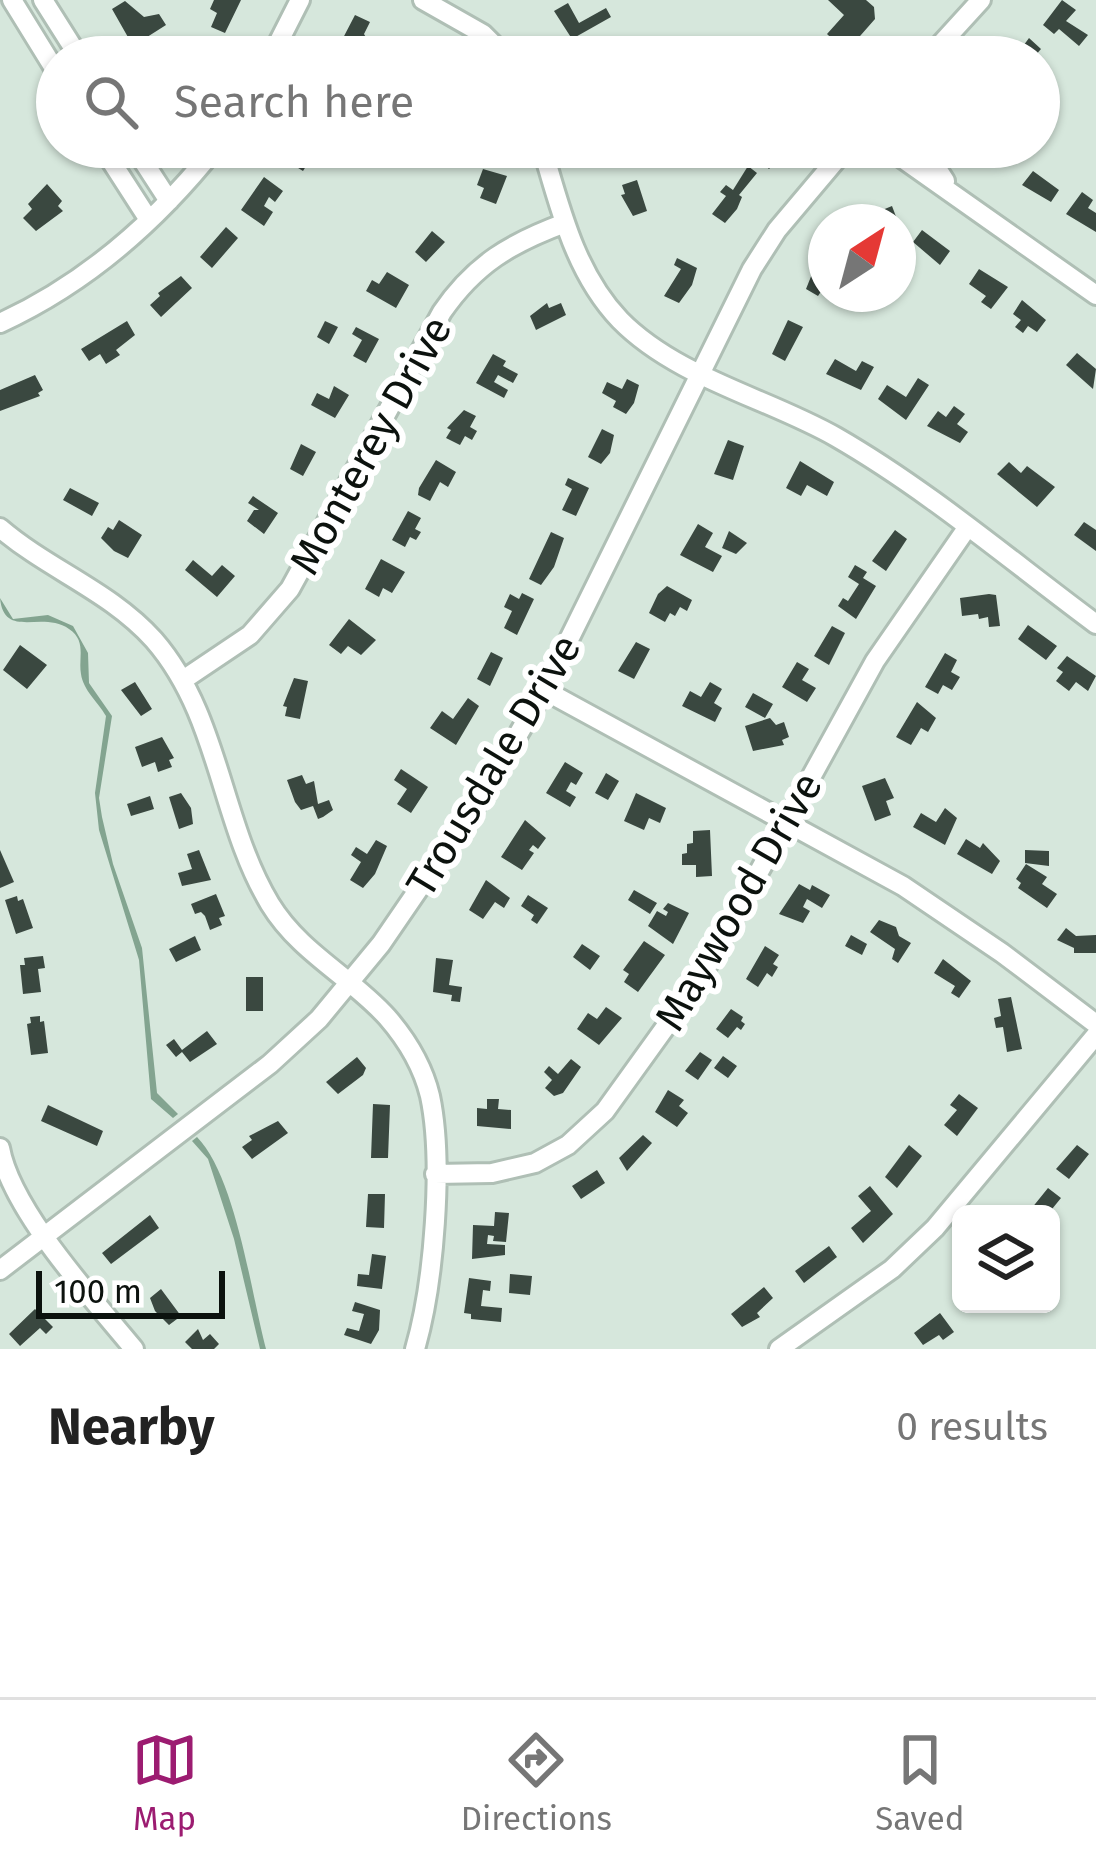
<!DOCTYPE html>
<html lang="en">
<head>
<meta charset="utf-8">
<style>
  body { margin:0; font-family:"Fira Sans",sans-serif; background:#f2f2f2; color:#222 }
  .controls { position:absolute; right:36px; bottom:36px; display:grid; overflow:hidden; border-radius:18px; box-shadow:0 3px 9px #0004 }
  .controls button { width:108px; height:108px; display:grid; place-items:center; padding:0; border:0; border-bottom:3px solid #e0e0e0; background:#fff; color:#222; font:60px sans-serif }
  .compass { position:absolute; left:808px; top:204px; width:108px; height:108px; border-radius:50%; background:#fff; box-shadow:0 3px 9px #0004; rotate:36deg }
  .scale { position:absolute; left:36px; bottom:30px; width:189px; box-sizing:border-box; padding-left:12px; border:6px solid #0c120e; border-top:0; font-size:33px; line-height:42px; white-space:nowrap; color:#0c120e; -webkit-text-stroke:9px #fff; paint-order:stroke }
  .list { margin:0; padding:0; list-style:none }
  h2 { display:flex; justify-content:space-between; align-items:center; height:156px; margin:0; padding:0 48px; font-size:51px }
  h2 small { font-size:39px; font-weight:400; color:#767676 }
  .icon { flex:none; width:66px; height:66px; fill:none; stroke:currentColor; stroke-width:2; stroke-linecap:round; stroke-linejoin:round }
  .map { position:relative; flex:none; width:1096px; height:1349px; overflow:hidden }
  .search { position:absolute; background:#fff; box-shadow:0 3px 9px #0004; left:36px; right:36px; top:36px; height:132px; display:flex; align-items:center; gap:30px; box-sizing:border-box; padding:0 42px; border-radius:66px; color:#767676; font-size:45px }
  .sheet { height:348px; background:#fff }
  nav { display:flex; justify-content:space-around; align-items:center; box-sizing:border-box; height:168px; border-top:3px solid #e0e0e0; background:#fff; font-size:33px; color:#767676 }
  nav a { display:grid; justify-items:center; gap:6px }
  nav .on { color:#9c1c71 }
  .map>svg:first-child { display:block }
  .water { fill:#83a490 }
  .building { fill:#3a4840 }
  .lines { fill:none; stroke-linecap:round; stroke-linejoin:round }
  .minor-casing { stroke:#afbfb5; stroke-width:24 }
  .minor { stroke:#fff; stroke-width:18 }
  .labels { text-anchor:middle; stroke-width:12; stroke-linejoin:round; paint-order:stroke }
  .street-label { font-size:42px; fill:#0c120e; stroke:#fff }
</style>
</head>
<body>
<div class="map">
<svg width="1096" height="1349" viewBox="0 0 1096 1349">
  <rect width="100%" height="100%" fill="#d6e7dc"/>
  <!-- water -->
  <path class="water" d="M0,598L13,619L48,615L73,626L88,653L89,683L112,716L99,798L102,817L113,864L142,948L157,1093L178,1114L173,1118L151,1099L139,960L99,830L95,793L106,716C98,702 83,690 81,674C78,658 87,641 69,629C42,610 4,640 0,598Z
    M197,1137C236,1177 251,1293 266,1349H260L234,1239L208,1159L192,1141Z"/>
  <!-- building -->
  <path class="building" d="M214,0H241L225,33L211,27L217,13L210,9Z
    M828,0H866L874,7L875,19L846,52L827,34L844,15Z
    M1062,0L1076,10L1066,21L1088,35L1079,46L1059,29L1054,34L1043,25Z
    M125,1L144,17L159,14L166,25L133,46L112,9Z
    M568,3L579,23L606,8L611,17L572,39L554,11Z
    M355,15L370,22L364,34L371,46L367,54L342,40Z
    M1029,38L1041,49L1034,57H1015Z
    M282,147H318L303,171L277,155Z
    M765,147H785L788,149L769,169L756,157Z
    M748,166L757,173L739,195L742,197L737,209L725,223L712,214L726,196L720,192L726,185L733,190Z
    M483,169L507,176L496,204L480,198L484,188L477,185Z
    M1033,171L1059,190L1051,202L1022,185Z
    M264,177L283,191L275,202L269,197L264,206L273,212L264,226L241,210Z
    M637,180L647,211L633,216L621,195L625,194L622,185Z
    M47,184L62,201L58,206L63,211L36,231L23,218L32,209L28,204Z
    M1082,192L1093,200L1088,208L1096,213V232L1066,214Z
    M892,206L898,222H853Z
    M226,227L238,238L212,268L200,257Z
    M922,230L950,251L940,265L913,242Z
    M432,231L445,242L426,262L415,252Z
    M677,258L697,268L692,285L679,303L664,296L681,269L674,265Z
    M826,259V292L822,290L818,296L806,289L812,274Z
    M979,269L1008,287L991,309L981,302L986,296L969,284Z
    M387,272L409,285L396,308L366,291L372,280L379,284Z
    M181,276L192,288L161,317L150,305L160,296L158,293Z
    M1022,300L1046,320L1037,332L1028,326L1023,333L1015,327L1021,320L1013,314Z
    M547,303L549,308L561,303L566,315L536,330L530,316Z
    M788,320L803,327L785,361L772,354Z
    M127,321L135,335L116,350L120,355L106,364L100,354L89,361L81,349Z
    M325,321L338,327L329,344L317,337Z
    M356,327L379,339L366,363L353,356L362,340L352,334Z
    M1077,353L1096,369L1093,389L1066,365Z
    M493,354L506,361L503,366L518,374L513,383L498,375L494,382L508,390L504,398L476,383Z
    M835,359L856,371L862,361L874,367L861,390L826,374Z
    M35,375L43,390L38,393L40,396L0,411V390Z
    M918,378L929,385L906,420L878,399L887,385L906,397Z
    M627,379L639,385L634,403L626,414L613,407L616,401L602,393L607,382L622,389Z
    M334,386L349,395L335,418L311,405L317,393L329,399Z
    M954,406L965,414L957,424L968,432L960,443L927,426L938,411L946,417Z
    M464,410L476,416L470,427L477,431L472,440L465,436L460,445L446,438L451,430L447,428Z
    M602,429L614,435L610,453L601,464L588,457Z
    M728,440L744,446L733,480L714,474Z
    M301,444L316,452L303,476L290,469Z
    M436,460L456,472L448,487L440,482L430,501L418,495L419,488Z
    M800,461L834,482L827,496L807,485L801,496L786,488Z
    M1009,462L1021,473L1027,466L1055,487L1037,507L997,474Z
    M568,478L589,488L576,516L562,510L572,489L565,485Z
    M70,488L99,503L92,516L63,500Z
    M253,496L278,513L264,534L247,521L254,510H259L248,503Z
    M408,511L421,518L415,529L421,532L416,540L410,537L405,547L392,540Z
    M119,520L142,535L128,558L114,551L101,538L108,527L113,530Z
    M1084,522L1096,530V551L1074,535Z
    M698,524L713,533L705,547L722,556L713,572L680,555Z
    M895,530L907,539L886,571L872,561Z
    M729,531L747,543L736,554L722,548Z
    M551,532L564,538L554,567L541,585L529,579Z
    M381,559L405,572L392,593L383,588L379,597L365,589Z
    M193,560L212,576L222,565L235,576L217,597L185,570Z
    M855,565L867,572L863,578L876,586L856,619L838,606L843,598L848,601L859,584L848,577Z
    M667,586L692,600L687,611L680,607L675,616L670,613L665,622L649,613L658,594Z
    M522,593L534,599L517,635L504,628L512,611L504,607L510,594L519,599Z
    M989,594L996,595L1000,626L989,627L988,617L979,619L978,614L962,616L960,598Z
    M349,619L376,640L361,655L348,646L341,654L329,645Z
    M1028,625L1057,646L1046,660L1018,639Z
    M832,626L845,633L829,665L814,656Z
    M636,642L650,649L634,679L618,671Z
    M20,645L47,665L27,689L3,670Z
    M491,652L503,658L490,686L477,679Z
    M945,653L957,660L951,672L960,677L952,690L943,685L938,694L925,687Z
    M1067,656L1096,676L1088,691L1076,682L1069,691L1056,681L1063,672L1057,668Z
    M797,662L809,669L802,680L816,688L807,702L782,687Z
    M294,678L308,681L300,719L285,716L287,707L283,706Z
    M135,682L152,709L141,716L121,690Z
    M710,682L722,689L714,703L722,708L715,722L682,706L690,691L701,697Z
    M753,693L773,704L765,718L745,707Z
    M468,698L479,706L456,745L430,728L442,711L453,719Z
    M917,702L936,718L928,732L921,728L911,745L896,737Z
    M770,718L776,725L784,722L789,737L782,740L784,745L753,751L745,726Z
    M162,737L174,758L169,760L172,767L158,772L155,762L142,767L135,747Z
    M565,762L583,773L576,785L571,782L566,791L576,797L570,807L546,793Z
    M401,769L428,787L411,813L397,804L407,789L394,780Z
    M606,773L619,781L608,800L595,793Z
    M302,775L306,784L314,781L318,804L329,800L333,810L323,817L318,819L313,806L301,810L295,802L287,780Z
    M885,778L894,798L886,801L891,815L875,821L862,786Z
    M181,793L191,808L193,824L179,829L169,797Z
    M636,793L666,808L660,823L649,818L644,830L624,821Z
    M150,796L154,809L131,816L127,804Z
    M945,808L957,818L945,845L913,827L921,813L936,822Z
    M525,820L546,838L538,849L533,845L529,850L534,853L522,870L501,857Z
    M710,830L712,876L696,877V865H682V854L687,853V844L693,843V831Z
    M966,839L980,848L983,843L1000,861L992,874L957,854Z
    M376,840L387,846L375,874L363,888L350,880L361,862L351,855L356,847L367,854Z
    M0,850L14,882L0,888Z
    M199,850L211,880L182,886L178,873L192,869L187,854Z
    M1025,850L1049,851V866L1025,863Z
    M1026,864L1047,877L1042,884L1057,894L1047,908L1018,888L1021,883L1016,879Z
    M486,880L510,898L504,908L495,902L483,919L469,910Z
    M799,884L810,890L812,885L830,895L822,908L807,899L803,907L810,911L803,923L779,914Z
    M634,890L657,903L650,914L628,900Z
    M216,894L225,916L219,918L222,925L210,930L205,916L201,912L195,914L191,904Z
    M528,895L548,908L537,924L531,920L534,915L521,906Z
    M17,896L18,901L23,899L33,928L16,934L5,900Z
    M668,903L689,913L673,944L648,926L657,911L666,916L668,912L663,909Z
    M879,920L896,927L899,936L911,943L898,963L892,959L895,949L870,932Z
    M1066,928L1076,936L1096,935V953H1074V948L1057,940Z
    M851,935L867,944L862,955L845,946Z
    M195,936L201,950L176,962L169,949Z
    M644,941L665,955L638,992L624,982L629,974L623,970Z
    M582,944L600,956L590,970L573,957Z
    M765,946L779,955L773,964L778,967L772,977L767,973L758,987L746,979Z
    M43,956L45,968L38,969L41,992L23,994L20,965H25L24,958Z
    M436,958L453,960L449,985L462,987L460,1002L451,1001L452,995L433,992Z
    M943,959L971,981L959,998L951,993L955,986L934,973Z
    M246,977H263V1011H246Z
    M1011,997L1022,1049L1007,1052L1003,1027L996,1028L994,1018L1001,1016L998,999Z
    M606,1007L622,1018L599,1045L577,1029L588,1013L597,1019Z
    M731,1009L743,1017L741,1021L745,1024L741,1030L737,1027L728,1038L716,1029Z
    M40,1016V1022L44,1021L48,1053L31,1055L27,1024L31,1023L30,1017Z
    M207,1031L217,1044L190,1062L182,1052L176,1057L166,1045L174,1039L182,1050Z
    M700,1052L712,1060L698,1080L685,1071Z
    M723,1056L737,1066L728,1078L714,1068Z
    M357,1057L366,1068L363,1075L338,1094L326,1082Z
    M571,1059L581,1067L563,1093L554,1096L545,1088L552,1080L544,1072L549,1066L558,1074Z
    M668,1090L684,1100L679,1106L688,1113L677,1127L655,1112Z
    M959,1094L978,1108L957,1136L944,1125L957,1110L950,1105Z
    M487,1099H499L498,1109L511,1110V1129L477,1126V1108L487,1109Z
    M373,1104L390,1105L388,1158H371Z
    M48,1105L103,1131L97,1146L41,1121Z
    M278,1121L288,1133L252,1159L242,1147L252,1140L249,1136Z
    M643,1135L652,1143L627,1171L619,1158Z
    M909,1145L922,1156L897,1188L885,1177Z
    M1077,1145L1089,1154L1069,1179L1056,1169Z
    M597,1170L605,1183L581,1199L572,1186Z
    M870,1186L893,1214L863,1243L851,1228L871,1211L858,1196Z
    M1048,1188L1061,1198L1048,1214H1027Z
    M368,1194H385L384,1228L366,1227Z
    M495,1212L509,1213L506,1242L493,1241L494,1236L488,1235L487,1244L505,1245V1255L472,1259L473,1225L494,1226Z
    M150,1215L159,1228L111,1264L102,1253Z
    M829,1246L837,1257L804,1283L795,1271Z
    M372,1254L386,1256L382,1289L357,1286L358,1274L369,1275Z
    M510,1274L532,1276L530,1295L509,1293Z
    M469,1278L491,1281L490,1291L483,1290L481,1306L502,1308L501,1322L471,1319V1314L464,1313Z
    M764,1287L773,1298L757,1313L760,1317L742,1327L731,1314Z
    M161,1289L181,1316L169,1325L155,1311L150,1298Z
    M355,1302L380,1310L379,1330L371,1344L344,1335L347,1328L359,1331L364,1314L352,1311Z
    M35,1309L53,1327L46,1334L40,1328L20,1346L9,1334Z
    M940,1313L954,1332L943,1340L939,1335L923,1345L914,1333Z
    M198,1329L203,1340L210,1334L219,1344L214,1349H192L185,1342Z"/>
  <g class="lines">
    <defs>
      <path id="minor" d="M12,0L57,73
        M43,0L79,57
        M423,0L483,34L506,57
        M271,57L300,0
        M929,57L981,0
        M102,147L149,220
        M134,147L169,201
        M542,147C560,208 575,273 620,320C677,378 768,398 836,437C928,490 1011,561 1096,624
        M886,147L1096,295
        M923,147L945,181
        M0,323C85,284 158,220 216,147
        M0,528C49,570 110,591 154,640C220,716 220,821 270,904C300,953 350,976 387,1017C407,1040 423,1067 430,1096C444,1162 434,1284 415,1349
        M183,680L250,635L290,589L442,312C475,264 511,243 565,223
        M544,690L903,886L1002,953L1096,1024
        M0,1148C11,1210 93,1299 134,1349
        M435,1174L492,1173L535,1163L568,1145L605,1111L700,979L875,661L967,528
        M0,1270L270,1064L319,1019L381,944L483,795L544,690L752,269L777,230L847,147
        M779,1349L892,1269L935,1228L1096,1035"/>
    </defs>
    <!-- minor casing -->
    <use href="#minor" class="minor-casing"/>
    <!-- minor -->
    <use href="#minor" class="minor"/>
  </g>
  <g class="labels">
    <!-- street labels -->
    <g class="street-label">
      <text transform="translate(370 445) rotate(-61)" y="15">Monterey Drive</text>
      <text transform="translate(493 765) rotate(-59)" y="15">Trousdale Drive</text>
      <text transform="translate(738 901) rotate(-60)" y="15">Maywood Drive</text>
    </g>
  </g>
</svg>
<div class="controls">
<button><svg class="icon" aria-label="layers" viewBox="0 0 24 24"><path d="M12 4l9 5-9 5-9-5zM3 14l9 5 9-5"/></svg></button>
</div>
<svg class="compass" viewBox="-18 -18 36 36"><path d="M0-13l5 13h-10z" fill="#e53935"/><path d="M0 13l5-13h-10z" fill="#767676"/></svg>
<div class="scale">100 m</div>
<div class="search"><svg class="icon" aria-label="search" viewBox="0 0 24 24"><circle cx="10" cy="10" r="6"/><path d="M15 15l6 6"/></svg>Search here</div>
</div>
<section class="sheet">
<h2>Nearby<small>0 results</small></h2>
<ul class="list">
</ul>
</section>
<nav>
<a class="on"><svg class="icon" aria-label="map" viewBox="0 0 24 24"><path d="M3 6l6-2 6 2 6-2v14l-6 2-6-2-6 2zM9 4v14M15 6v14"/></svg>Map</a>
<a><svg class="icon" aria-label="directions" viewBox="0 0 24 24"><path d="M12 3l9 9-9 9-9-9zM9 14v-3h6M13 9l2 2-2 2"/></svg>Directions</a>
<a><svg class="icon" aria-label="saved" viewBox="0 0 24 24"><path d="M7 4h10v16l-5-4-5 4z"/></svg>Saved</a>
</nav>
</body>
</html>
